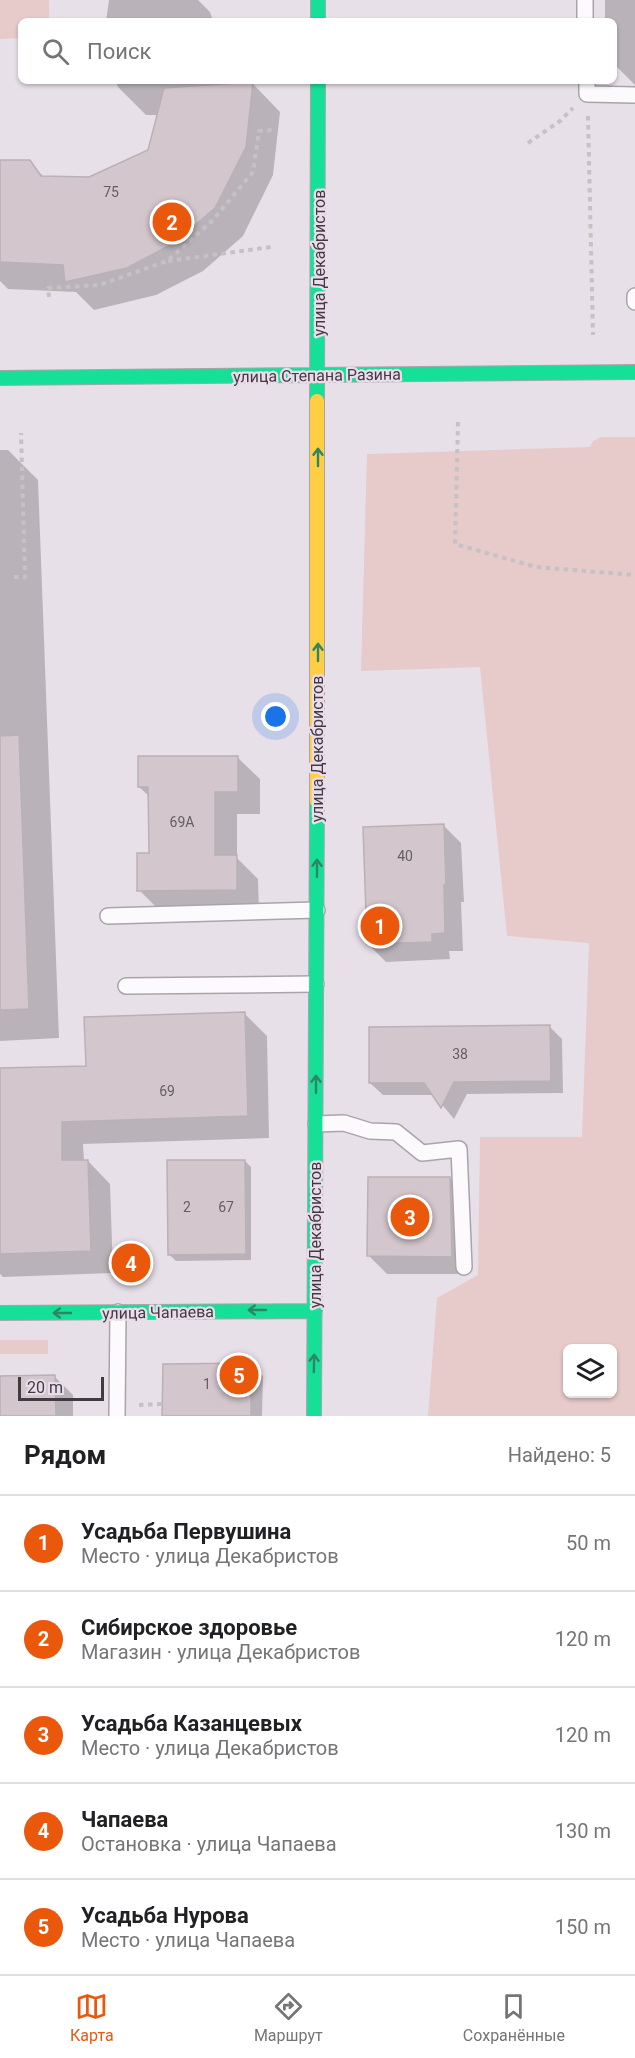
<!DOCTYPE html>
<html lang="ru">
<head>
<meta charset="utf-8">
<style>
  body { margin:0; font-family:Roboto,sans-serif; background:#f6f6f6; color:#202124 }
  .controls { position:absolute; right:18px; bottom:18px; display:grid; overflow:hidden; border-radius:9px; box-shadow:0 2px 4px #0004 }
  .controls button { width:54px; height:54px; display:grid; place-items:center; padding:0; border:0; border-bottom:2px solid #e0e0e0; background:#fff; color:#202124; font:30px sans-serif }
  .scale { position:absolute; left:18px; bottom:15px; width:86px; box-sizing:border-box; padding-left:6px; border:3px solid #413b41; border-top:0; font-size:16px; line-height:21px; white-space:nowrap; color:#413b41; -webkit-text-stroke:4px #ebdcec; paint-order:stroke }
  .you { position:absolute; left:276px; top:717px; width:21px; height:21px; margin:-15px; border:4px solid #fff; border-radius:50%; background:#1a73e8; box-shadow:0 0 0 9px #1a73e833 }
  .badge { display:grid; place-items:center; width:39px; height:39px; border-radius:50%; background:#ea580c; color:#fff; font-size:20px; font-weight:700 }
  .pin { position:absolute; translate:-50% -50%; border:3px solid #fff; box-shadow:0 2px 6px #0006 }
  .list { margin:0; padding:0; list-style:none }
  h2 { display:flex; justify-content:space-between; align-items:center; height:78px; margin:0; padding:0 24px; font-size:26px }
  h2 small { font-size:20px; font-weight:400; color:#757577 }
  .list li { display:grid; grid-template-columns:39px 1fr auto; gap:18px; align-items:center; box-sizing:border-box; height:96px; padding:0 24px; border-top:2px solid #e0e0e0 }
  .list b { display:block; font-size:22px; white-space:nowrap }
  .list p { margin:0; font-size:20px; white-space:nowrap; color:#757577 }
  .list em { font-size:20px; font-style:normal; color:#757577 }
  .icon { flex:none; width:33px; height:33px; fill:none; stroke:currentColor; stroke-width:2; stroke-linecap:round; stroke-linejoin:round }
  .map { position:relative; flex:none; width:635px; height:1416px; overflow:hidden }
  .search { position:absolute; background:#fff; box-shadow:0 2px 4px #0004; left:18px; right:18px; top:18px; height:66px; display:flex; align-items:center; gap:15px; box-sizing:border-box; padding:0 21px; border-radius:9px; color:#757577; font-size:22px }
  .sheet { height:558px; background:#fff }
  nav { display:flex; justify-content:space-around; align-items:center; box-sizing:border-box; height:84px; border-top:2px solid #e0e0e0; background:#fff; font-size:16px; color:#757577 }
  nav a { display:grid; justify-items:center; gap:3px }
  nav .on { color:#ea580c }
  .map>svg:first-child { display:block }
  .green { fill:#e7caca; fill-rule:evenodd }
  .shadow { fill:#0003 }
  .building { fill:#d3c6cd; stroke:#b8b1b5; stroke-width:1.5 }
  .lines { fill:none; stroke-linecap:round; stroke-linejoin:round }
  .lane-casing { stroke:#aaa4aa; stroke-width:18 }
  .fast-casing { stroke:#aaa4aa; stroke-width:16 }
  .slow-casing { stroke:#aaa4aa; stroke-width:16 }
  .path { stroke:#c4c2c4; stroke-width:4; stroke-dasharray:4.5 4.5; stroke-linecap:butt }
  .lane { stroke:#fcfafc; stroke-width:15 }
  .fast { stroke:#16e098; stroke-width:14 }
  .slow { stroke:#ffcf43; stroke-width:14 }
  .oneway { stroke:#2e8568 }
  .labels { text-anchor:middle; stroke-width:4.5; stroke-linejoin:round; paint-order:stroke }
  .number-label { font-size:14px; fill:#665e64 }
  .street-label { font-size:16px; fill:#413b41; stroke:#ebdcec }
</style>
</head>
<body>
<div class="map">
<svg width="635" height="1416" viewBox="0 0 635 1416">
  <rect width="100%" height="100%" fill="#e8e0e8"/>
  <!-- green -->
  <path class="green" d="M0,0H49V21H21V38L0,39Z
    M601,437H635V1416H428L437,1298L478,1275L480,1137H582L589,943L507,936L480,667L361,671L367,454L590,447L593,441ZM612,1348V1394H568V1348Z
    M0,1340H48V1354H0Z"/>
  <!-- shadow -->
  <path class="shadow" d="M109,0H198L210,12L213,21H106Z
    M605,0H635V85L614,64V21H605Z
    M116,81H219V86L252,83L280,112L273,175L243,236L203,271L156,295L94,310L76,292L8,289L0,281V162H29L45,178H89L149,151L158,115H146L118,87Z
    M0,450H8L38,480L59,1038L0,1041Z
    M237,757L260,779V814H237V858L258,879L259,912H161L139,890L150,855V797L139,787Z
    M443,825L461,843L464,902H461L463,951H449L450,959L386,962L368,944Z
    M244,1013L267,1036L269,1138L83,1144L84,1161H88L110,1184L113,1273L3,1277L0,1274V1070L87,1067Z
    M550,1027L562,1039L563,1093L467,1094L454,1119L434,1095H383L370,1083Z
    M245,1161L251,1167V1260L176,1261L170,1255Z
    M450,1178L468,1197L469,1274H387L369,1256Z
    M251,1364L263,1376L262,1416H164Z
    M0,1377H55L73,1395V1416H0Z"/>
  <!-- building -->
  <path class="building" d="M253,82L246,147L215,208L174,243L127,268L65,282L63,265L0,262V160H30L41,176L89,177L148,150L164,88Z
    M19,735L29,1009L0,1010V736Z
    M138,756H238V792H215V855H237V890L137,891V853H149L148,787H138Z
    M444,824L446,885H444L445,933L432,934V942L367,944L363,827Z
    M245,1012L248,1116L62,1122V1160H88L91,1251L0,1254V1068L86,1066L84,1017Z
    M550,1025L551,1081L454,1082L441,1108L424,1083H369V1027Z
    M167,1160H245L246,1254L168,1255Z
    M368,1177H450L452,1257L367,1256Z
    M251,1363V1416H162L163,1364Z
    M55,1375L56,1416H0V1376Z"/>
  <g class="lines">
    <defs>
      <path id="lane" d="M585,0V21
        M587,81V94L635,95
        M635,296V302
        M108,916L317,910
        M126,986L316,984
        M316,1124L344,1123L370,1131L396,1132L422,1153L459,1149L464,1267
        M117,1416L118,1312"/>
      <path id="fast" d="M318,0V21
        M0,378L635,372
        M317,401L318,81
        M0,1313L315,1311
        M314,1416L317,801"/>
      <path id="slow" d="M317,801V401"/>
    </defs>
    <!-- lane casing -->
    <use href="#lane" class="lane-casing"/>
    <!-- fast casing -->
    <use href="#fast" class="fast-casing"/>
    <!-- slow casing -->
    <use href="#slow" class="slow-casing"/>
    <!-- path -->
    <path class="path" d="M588,116L593,335
      M528,143L560,121L573,108
      M168,261L271,247
      M49,297L48,288L99,285L167,261L212,221L253,172L259,131L273,130
      M458,422L455,544L536,567L635,575
      M14,577H25L21,433
      M139,1405L162,1404"/>
    <!-- lane -->
    <use href="#lane" class="lane"/>
    <!-- fast -->
    <use href="#fast" class="fast"/>
    <!-- slow -->
    <use href="#slow" class="slow"/>
  </g>
  <!-- one-way arrows -->
  <defs><path id="oneway-shaft" d="M-6 0H5M1.5-3L5.5 0L1.5 3" fill="none" stroke-width="1.6" stroke-linecap="round" stroke-linejoin="round" transform="scale(1.5)"/></defs>
  <g class="oneway">
    <use href="#oneway-shaft" transform="translate(318 457) rotate(-90)"/>
    <use href="#oneway-shaft" transform="translate(318 652) rotate(-90)"/>
    <use href="#oneway-shaft" transform="translate(317 868) rotate(-90)"/>
    <use href="#oneway-shaft" transform="translate(316 1084) rotate(-90)"/>
    <use href="#oneway-shaft" transform="translate(257 1310) rotate(180)"/>
    <use href="#oneway-shaft" transform="translate(62 1313) rotate(180)"/>
    <use href="#oneway-shaft" transform="translate(314 1363) rotate(-89)"/>
  </g>
  <g class="labels">
    <!-- number labels -->
    <g class="number-label">
      <text x="111" y="197">75</text>
      <text x="182" y="827">69А</text>
      <text x="405" y="861">40</text>
      <text x="460" y="1059">38</text>
      <text x="167" y="1096">69</text>
      <text x="187" y="1212">2</text>
      <text x="226" y="1212">67</text>
      <text x="207" y="1389">1</text>
    </g>
    <!-- street labels -->
    <g class="street-label">
      <text transform="translate(319 263) rotate(-90)" y="6">улица Декабристов</text>
      <text transform="translate(317 375) rotate(-1)" y="6">улица Степана Разина</text>
      <text transform="translate(317 749) rotate(-90)" y="6">улица Декабристов</text>
      <text transform="translate(315 1235) rotate(-90)" y="6">улица Декабристов</text>
      <text transform="translate(158 1312) rotate(-1)" y="6">улица Чапаева</text>
    </g>
  </g>
</svg>
<div class="controls">
<button><svg class="icon" aria-label="layers" viewBox="0 0 24 24"><path d="M12 4l9 5-9 5-9-5zM3 14l9 5 9-5"/></svg></button>
</div>
<div class="scale">20 m</div>
<div class="you"></div>
<div class="pin badge" style="left:380px;top:926px">1</div>
<div class="pin badge" style="left:172px;top:222px">2</div>
<div class="pin badge" style="left:410px;top:1217px">3</div>
<div class="pin badge" style="left:131px;top:1263px">4</div>
<div class="pin badge" style="left:239px;top:1375px">5</div>
<div class="search"><svg class="icon" aria-label="search" viewBox="0 0 24 24"><circle cx="10" cy="10" r="6"/><path d="M15 15l6 6"/></svg>Поиск</div>
</div>
<section class="sheet">
<h2>Рядом<small>Найдено: 5</small></h2>
<ul class="list">
<li><span class="badge">1</span><div><b>Усадьба Первушина</b><p>Место · улица Декабристов</p></div><em>50 m</em></li>
<li><span class="badge">2</span><div><b>Сибирское здоровье</b><p>Магазин · улица Декабристов</p></div><em>120 m</em></li>
<li><span class="badge">3</span><div><b>Усадьба Казанцевых</b><p>Место · улица Декабристов</p></div><em>120 m</em></li>
<li><span class="badge">4</span><div><b>Чапаева</b><p>Остановка · улица Чапаева</p></div><em>130 m</em></li>
<li><span class="badge">5</span><div><b>Усадьба Нурова</b><p>Место · улица Чапаева</p></div><em>150 m</em></li>
</ul>
</section>
<nav>
<a class="on"><svg class="icon" aria-label="map" viewBox="0 0 24 24"><path d="M3 6l6-2 6 2 6-2v14l-6 2-6-2-6 2zM9 4v14M15 6v14"/></svg>Карта</a>
<a><svg class="icon" aria-label="directions" viewBox="0 0 24 24"><path d="M12 3l9 9-9 9-9-9zM9 14v-3h6M13 9l2 2-2 2"/></svg>Маршрут</a>
<a><svg class="icon" aria-label="saved" viewBox="0 0 24 24"><path d="M7 4h10v16l-5-4-5 4z"/></svg>Сохранённые</a>
</nav>
</body>
</html>
